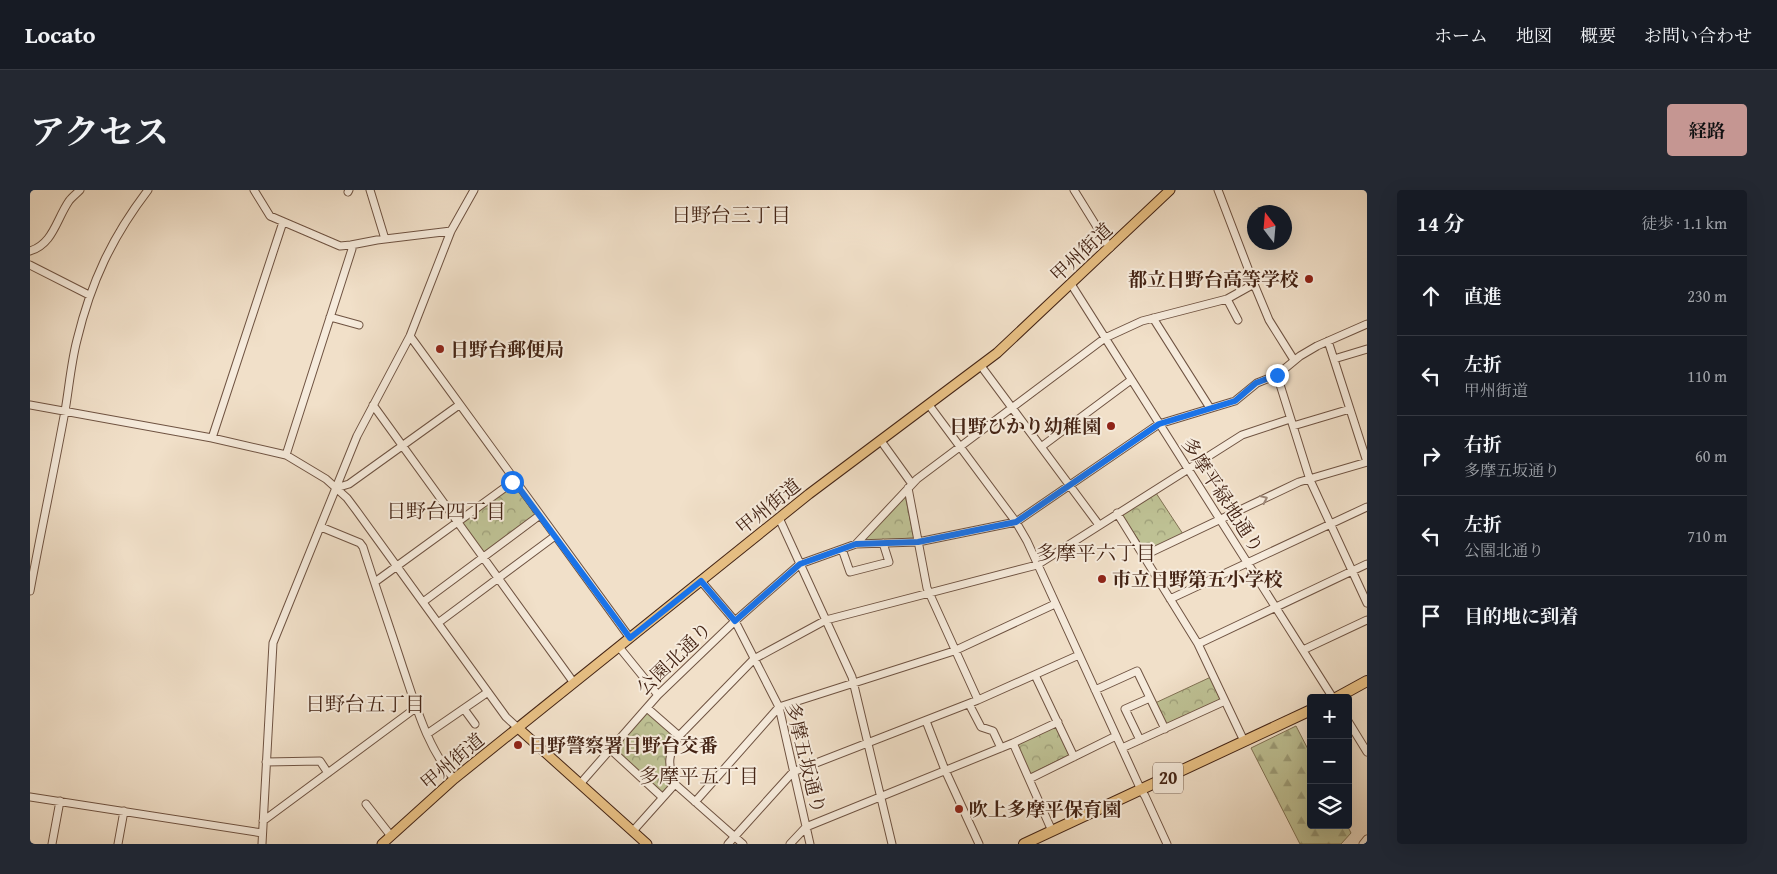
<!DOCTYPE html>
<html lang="ja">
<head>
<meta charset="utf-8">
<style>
  body { margin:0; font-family:"Gentium Book Plus","Noto Serif JP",serif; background:#242831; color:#f1f3f6 }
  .controls { position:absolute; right:15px; bottom:15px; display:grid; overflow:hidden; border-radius:5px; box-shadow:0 5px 20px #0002 }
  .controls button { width:45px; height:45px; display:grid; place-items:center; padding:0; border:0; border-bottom:1px solid #363941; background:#171b24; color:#f1f3f6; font:25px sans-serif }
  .compass { position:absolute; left:1217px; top:15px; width:45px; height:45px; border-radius:50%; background:#171b24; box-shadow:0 5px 20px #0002; rotate:344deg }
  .stop { position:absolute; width:15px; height:15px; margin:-11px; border:4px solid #1a73e8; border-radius:50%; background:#fff }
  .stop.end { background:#1a73e8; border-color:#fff; box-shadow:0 1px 5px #0008 }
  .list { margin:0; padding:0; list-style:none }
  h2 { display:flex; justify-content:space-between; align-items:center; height:65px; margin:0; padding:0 20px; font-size:21px }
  h2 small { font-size:16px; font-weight:400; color:#9ea1a6 }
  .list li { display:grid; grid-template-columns:32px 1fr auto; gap:15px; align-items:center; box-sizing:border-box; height:80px; padding:0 20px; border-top:1px solid #363941 }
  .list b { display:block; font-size:19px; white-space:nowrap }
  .list p { margin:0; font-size:16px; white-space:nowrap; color:#9ea1a6 }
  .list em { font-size:16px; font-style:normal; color:#9ea1a6 }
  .icon { flex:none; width:28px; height:28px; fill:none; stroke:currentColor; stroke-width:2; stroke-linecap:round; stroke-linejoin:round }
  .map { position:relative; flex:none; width:1337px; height:654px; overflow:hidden; border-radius:5px }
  header { display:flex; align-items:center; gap:30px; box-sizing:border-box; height:70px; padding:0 25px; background:#171b24; border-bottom:1px solid #363941 }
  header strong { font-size:24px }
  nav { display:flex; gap:28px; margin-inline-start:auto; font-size:18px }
  .intro { display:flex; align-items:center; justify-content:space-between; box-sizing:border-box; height:120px; padding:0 30px }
  h1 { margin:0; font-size:35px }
  .button { padding:12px 22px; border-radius:5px; background:#c59692; color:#111; font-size:18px; font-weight:700 }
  main { display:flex; gap:30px; padding:0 30px }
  aside { flex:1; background:#171b24; border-radius:5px; box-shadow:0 5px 20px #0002 }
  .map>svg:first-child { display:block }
  .forest { fill:url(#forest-firs); stroke:#817254 }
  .park { fill:url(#park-crowns); stroke:#817254 }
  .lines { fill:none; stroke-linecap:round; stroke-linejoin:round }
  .minor-casing { stroke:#6f5342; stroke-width:9 }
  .major-casing { stroke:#442415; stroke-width:11 }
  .highway-casing { stroke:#442415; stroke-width:12 }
  .minor { stroke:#f6ebdc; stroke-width:7 }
  .major { stroke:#e8c084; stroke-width:9 }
  .highway { stroke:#e8c084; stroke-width:10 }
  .oneway { stroke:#9d8878 }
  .route { stroke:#1a73e8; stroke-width:6 }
  .poi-dot { fill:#8f2418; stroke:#f6ebdc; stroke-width:2 }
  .labels { text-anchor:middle; stroke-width:4; stroke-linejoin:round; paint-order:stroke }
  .shield { fill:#f6ebdc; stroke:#796051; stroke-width:1 }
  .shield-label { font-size:18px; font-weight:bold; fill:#442415 }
  .street-label { font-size:19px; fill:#442415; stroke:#f6ebdc }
  .poi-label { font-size:19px; font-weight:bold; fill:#442415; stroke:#f6ebdc; text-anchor:start }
  .neighbourhood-label { font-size:20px; fill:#442415; stroke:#f6ebdc }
</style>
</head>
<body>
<header>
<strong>Locato</strong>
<nav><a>ホーム</a><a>地図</a><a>概要</a><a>お問い合わせ</a></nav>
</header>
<div class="intro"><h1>アクセス</h1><a class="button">経路</a></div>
<main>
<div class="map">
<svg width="1337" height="654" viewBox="0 0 1337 654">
  <defs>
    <pattern id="forest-firs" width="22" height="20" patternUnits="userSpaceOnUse" patternTransform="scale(1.25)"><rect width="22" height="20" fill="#bec194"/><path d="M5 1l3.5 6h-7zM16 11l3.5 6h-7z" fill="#9c9d78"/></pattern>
    <pattern id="park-crowns" width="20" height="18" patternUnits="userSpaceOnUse" patternTransform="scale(1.25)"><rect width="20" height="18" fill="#bec194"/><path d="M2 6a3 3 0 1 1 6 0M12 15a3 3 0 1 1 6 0" fill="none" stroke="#9c9d78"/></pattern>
  </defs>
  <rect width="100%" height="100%" fill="#f1e0c9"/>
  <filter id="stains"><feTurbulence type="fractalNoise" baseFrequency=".004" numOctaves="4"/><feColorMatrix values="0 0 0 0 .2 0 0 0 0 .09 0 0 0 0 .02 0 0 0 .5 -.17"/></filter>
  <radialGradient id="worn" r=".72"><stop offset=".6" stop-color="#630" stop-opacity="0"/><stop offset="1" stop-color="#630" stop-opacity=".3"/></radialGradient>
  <!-- forest -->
  <path class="forest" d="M1266,536L1281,565V635H1317L1321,643L1311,654H1270L1221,558Z"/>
  <!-- park -->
  <path class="park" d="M482,293L507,327L453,367L428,332Z
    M1126,303L1153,344L1117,363L1092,325Z
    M875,305L884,348L831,351Z
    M1183,486L1195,511L1135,539L1123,514Z
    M617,518L649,546L639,569L645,594L632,607L580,559Z
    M1026,536L1039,565L1000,584L987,554Z"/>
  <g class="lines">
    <defs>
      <path id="minor" d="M224,0L240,26L310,56L321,55L347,50L421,41
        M340,0L355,49
        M1044,0L1080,58
        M1188,0L1224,94L1239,130L1264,170
        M318,2L319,0
        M0,61C23,54 26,30 39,11C42,7 46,4 50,0
        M0,75L59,105
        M1041,94L1303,508
        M1197,109L1208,130
        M300,127L329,135
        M1123,128L1180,218
        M380,146L600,448
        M1298,151L1337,272
        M1304,169L1337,159
        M951,176L1069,335
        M1247,185L1280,290L1337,413
        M0,215L182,248L256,265L296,289L317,308L326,320L476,527L488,538
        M343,215L544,493
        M899,215L986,332L997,351L1111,600L1115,606L1137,654
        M1263,236L1320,219
        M182,248L253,32
        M851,251L882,294
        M1011,257L1101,190
        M256,265L322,59L321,55
        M306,298L319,294L429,215
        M878,298L897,398L948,510
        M1087,323L1168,454L1214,551
        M749,328L822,487L862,654
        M291,337L330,353L333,357C346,398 360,438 373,478C386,516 397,557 424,589
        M826,354L887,289L1075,148L1112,131L1197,109L1224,94
        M812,359L820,382L859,372L853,353
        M1113,366L1269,292L1337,272
        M671,391L705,431L749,517L780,654
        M345,392L484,291
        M0,401C11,341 24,281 35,221C39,198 41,173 47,150C61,92 82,47 118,0
        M1140,409L1337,317
        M393,412L510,325
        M408,433L525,346
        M1168,454L1337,374
        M589,457L628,505
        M1273,460L1337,430
        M1005,485L1044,567
        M1065,500L1107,481L1135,539
        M939,514L951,537L963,541L971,558
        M617,518L649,546
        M434,519L445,534
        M896,531L915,580L949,654
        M1318,531L1337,562
        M397,544L458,502
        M1110,550L1095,519L1120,508
        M983,553L1022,641
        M1092,558L1195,511
        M580,559L632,607
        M236,572L290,571L298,583
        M999,589L1086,546
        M550,594L628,505L705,431L770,374L826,354L888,352L986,332L1129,234L1205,211L1227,193L1247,185L1270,166L1287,156L1337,134
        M0,607L232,643
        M665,612L749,517L924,461L1025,414
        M336,614L361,646
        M233,631L387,517
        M603,641L645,594
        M22,654L30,611
        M88,654L94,621
        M232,654L243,453L327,246L380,146L421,41L444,0
        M698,654L763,582L948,510L1049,465
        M713,654L645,594C637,574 638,564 649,546L724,469L796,430L1007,375L1212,245L1260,229
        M760,654L776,637L983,553L1028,532
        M1333,654L1337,649"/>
      <path id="major" d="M488,538L617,654
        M352,654L424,589L779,304L967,163L1140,0"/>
      <path id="highway" d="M1306,508L1337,491
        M994,654L1281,520"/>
    </defs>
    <!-- minor casing -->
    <use href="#minor" class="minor-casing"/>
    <!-- major casing -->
    <use href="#major" class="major-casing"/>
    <!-- highway casing -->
    <use href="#highway" class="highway-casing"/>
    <!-- minor -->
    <use href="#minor" class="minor"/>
    <!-- major -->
    <use href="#major" class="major"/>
    <!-- highway -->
    <use href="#highway" class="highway"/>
  </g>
  <!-- one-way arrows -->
  <defs><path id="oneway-chevron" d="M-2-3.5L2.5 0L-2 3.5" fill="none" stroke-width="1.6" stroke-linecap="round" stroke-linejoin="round" transform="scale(1.25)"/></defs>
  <use class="oneway" href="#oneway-chevron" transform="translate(1234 309) rotate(-25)"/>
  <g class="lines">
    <!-- route -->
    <path class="route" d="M482,292L484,291L600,448L671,391L705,431L770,374L826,354L888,352L986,332L1129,234L1205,211L1226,193L1247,185"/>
  </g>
  <!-- markers -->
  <g class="poi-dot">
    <circle cx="1279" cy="89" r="5"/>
    <circle cx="410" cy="159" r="5"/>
    <circle cx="1081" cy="236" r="5"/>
    <circle cx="1072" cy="389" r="5"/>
    <circle cx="488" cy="555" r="5"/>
    <circle cx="929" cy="619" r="5"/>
  </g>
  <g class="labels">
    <!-- shield labels -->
    <rect class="shield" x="1123" y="572.5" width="30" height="31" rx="4"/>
    <g class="shield-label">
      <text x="1138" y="594">20</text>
    </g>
    <!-- street labels -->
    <g class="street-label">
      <text transform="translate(1051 62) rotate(-43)" y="7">甲州街道</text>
      <text transform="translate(1193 305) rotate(57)" y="7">多摩平緑地通り</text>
      <text transform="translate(738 316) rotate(-39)" y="7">甲州街道</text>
      <text transform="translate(644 468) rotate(-44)" y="7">公園北通り</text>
      <text transform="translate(776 568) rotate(76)" y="7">多摩五坂通り</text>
      <text transform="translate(422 571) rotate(-40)" y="7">甲州街道</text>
    </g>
    <!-- poi labels -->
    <g class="poi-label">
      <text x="1269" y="96" text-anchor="end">都立日野台高等学校</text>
      <text x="420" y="166">日野台郵便局</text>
      <text x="1071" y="243" text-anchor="end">日野ひかり幼稚園</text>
      <text x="1082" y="396">市立日野第五小学校</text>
      <text x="498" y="562">日野警察署日野台交番</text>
      <text x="939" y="626">吹上多摩平保育園</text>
    </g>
    <!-- neighbourhood labels -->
    <g class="neighbourhood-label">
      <text x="701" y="32">日野台三丁目</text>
      <text x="416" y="328">日野台四丁目</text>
      <text x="1066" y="370">多摩平六丁目</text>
      <text x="335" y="521">日野台五丁目</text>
      <text x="669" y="593">多摩平五丁目</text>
    </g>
  </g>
  <rect width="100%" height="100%" filter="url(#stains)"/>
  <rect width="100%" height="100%" fill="url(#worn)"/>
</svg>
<div class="controls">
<button>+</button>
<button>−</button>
<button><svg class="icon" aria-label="layers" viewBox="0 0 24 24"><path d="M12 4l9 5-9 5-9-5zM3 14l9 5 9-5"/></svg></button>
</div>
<svg class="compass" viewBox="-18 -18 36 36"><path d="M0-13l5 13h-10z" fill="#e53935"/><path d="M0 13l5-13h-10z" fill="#9ea1a6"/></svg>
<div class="stop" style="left:482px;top:292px"></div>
<div class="stop end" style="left:1247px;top:185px"></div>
</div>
<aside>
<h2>14 分<small>徒歩 · 1.1 km</small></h2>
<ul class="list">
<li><svg class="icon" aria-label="ahead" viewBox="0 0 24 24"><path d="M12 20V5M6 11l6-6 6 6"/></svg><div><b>直進</b></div><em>230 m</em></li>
<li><svg class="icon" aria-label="left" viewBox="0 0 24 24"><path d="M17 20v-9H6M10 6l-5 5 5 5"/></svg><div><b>左折</b><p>甲州街道</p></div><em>110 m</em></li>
<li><svg class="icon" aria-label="right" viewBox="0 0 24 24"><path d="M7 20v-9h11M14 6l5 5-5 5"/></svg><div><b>右折</b><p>多摩五坂通り</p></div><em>60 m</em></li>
<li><svg class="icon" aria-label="left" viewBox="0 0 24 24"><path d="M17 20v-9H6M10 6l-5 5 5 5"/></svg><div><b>左折</b><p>公園北通り</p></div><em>710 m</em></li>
<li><svg class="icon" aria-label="arrive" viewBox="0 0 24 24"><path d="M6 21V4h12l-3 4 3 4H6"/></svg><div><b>目的地に到着</b></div></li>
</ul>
</aside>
</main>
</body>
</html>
